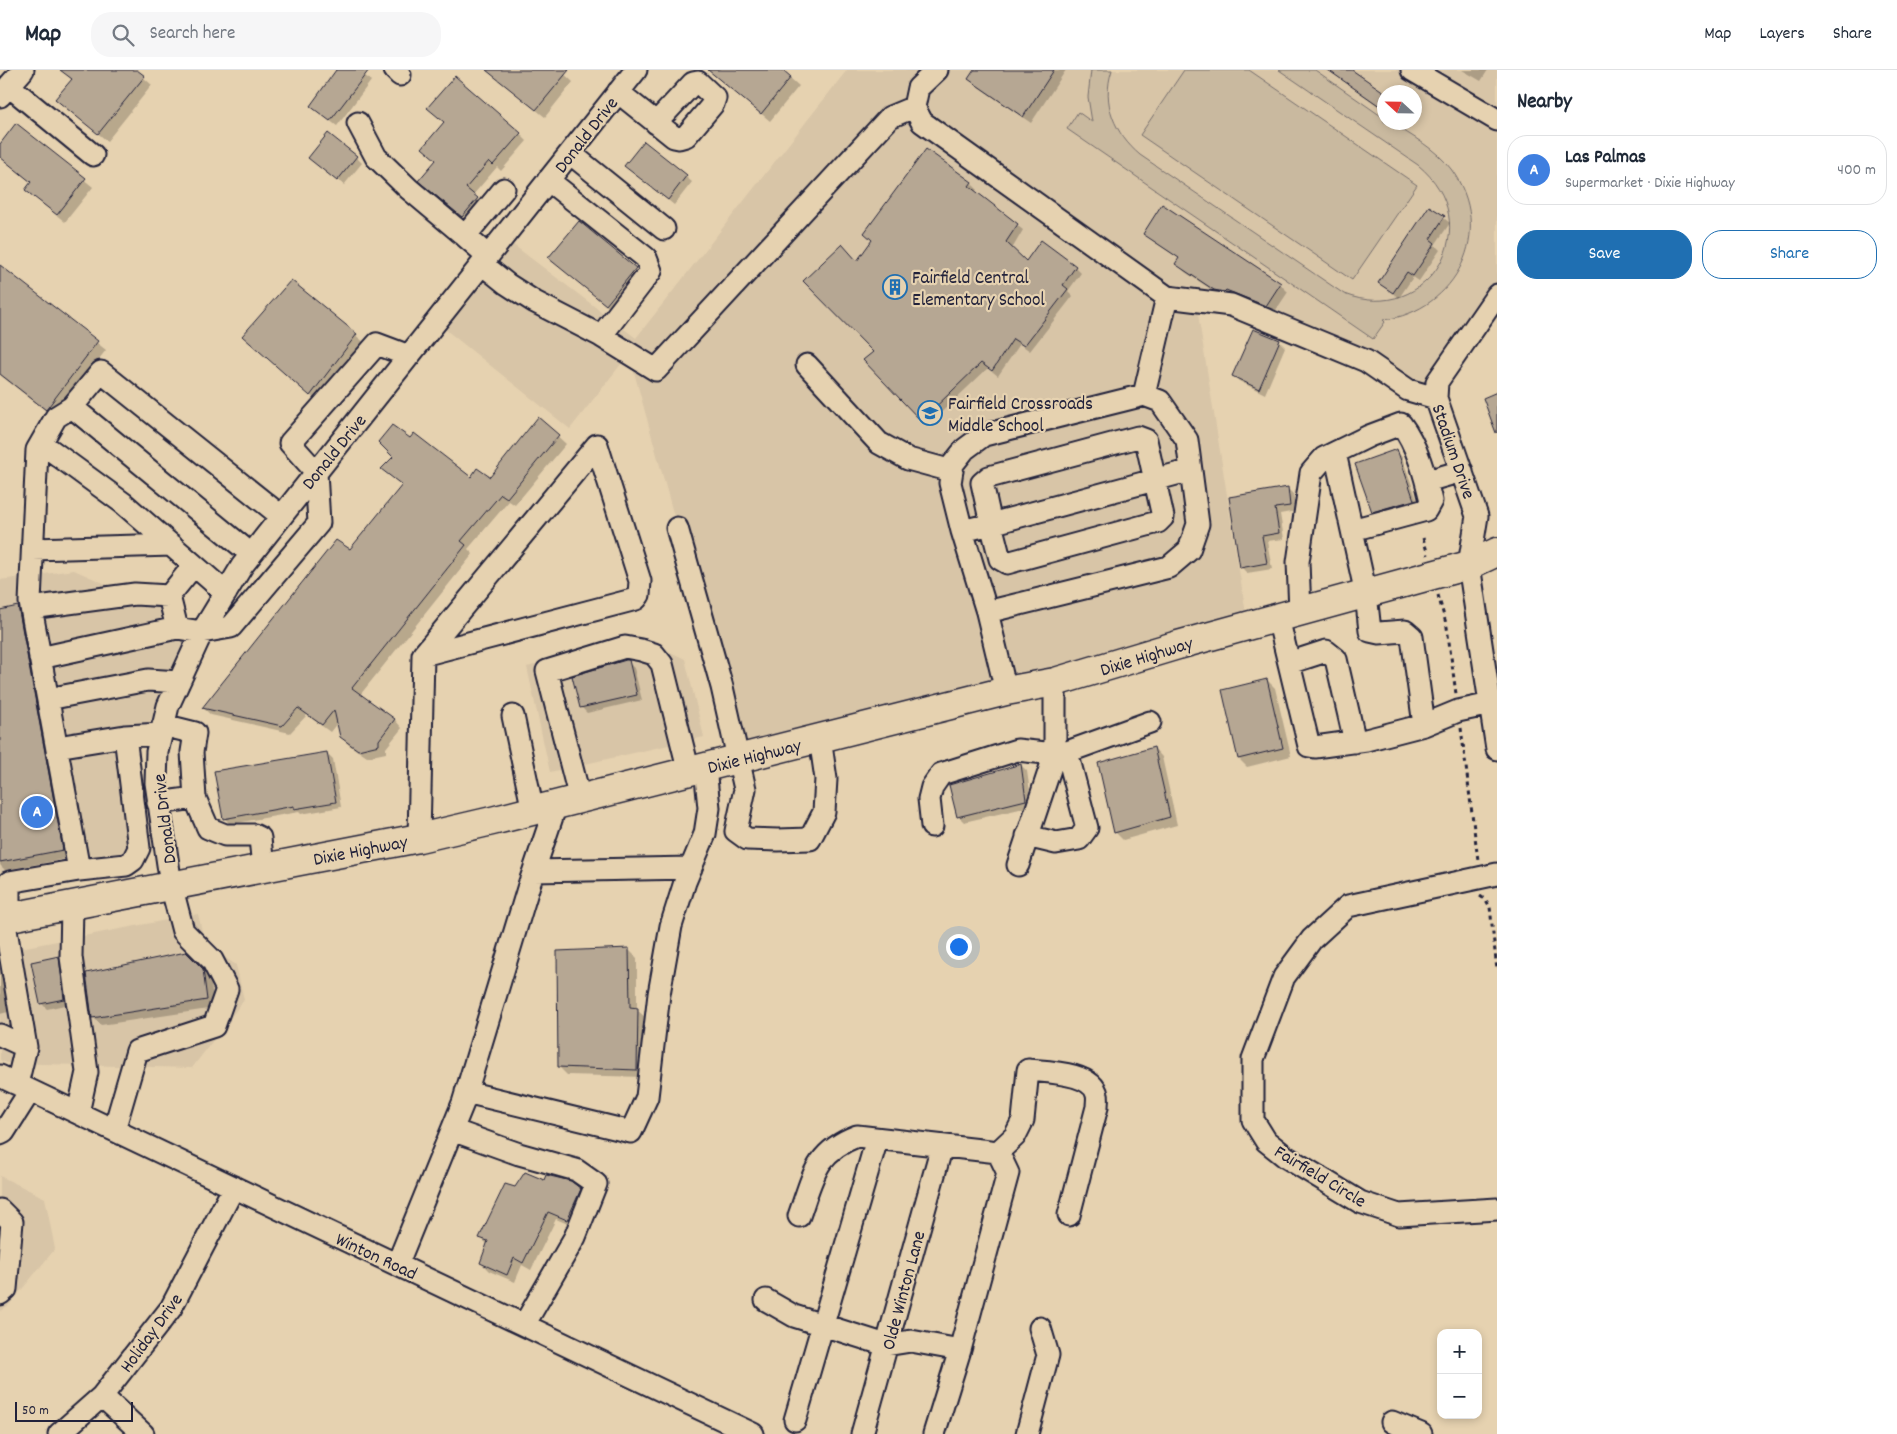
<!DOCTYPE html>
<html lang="en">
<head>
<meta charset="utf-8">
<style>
  body { margin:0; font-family:Dekko,sans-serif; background:#f6f6f7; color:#1f2937 }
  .controls { position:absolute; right:15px; bottom:15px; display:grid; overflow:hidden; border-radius:10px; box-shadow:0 2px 8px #0003 }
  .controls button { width:45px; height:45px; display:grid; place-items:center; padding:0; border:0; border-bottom:1px solid #e0e1e3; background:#fff; color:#1f2937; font:25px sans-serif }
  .compass { position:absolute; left:1377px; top:15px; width:45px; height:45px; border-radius:50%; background:#fff; box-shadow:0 2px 8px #0003; rotate:292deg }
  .scale { position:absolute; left:15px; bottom:12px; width:118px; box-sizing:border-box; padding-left:5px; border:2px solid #22223b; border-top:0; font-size:14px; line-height:18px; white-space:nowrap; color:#22223b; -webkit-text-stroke:4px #e6d2b0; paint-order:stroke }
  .you { position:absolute; left:958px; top:876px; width:18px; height:18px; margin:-12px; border:4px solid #fff; border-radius:50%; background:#1a73e8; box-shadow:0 0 0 8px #1a73e833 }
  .badge { display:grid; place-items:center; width:32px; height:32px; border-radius:50%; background:#1f6fb2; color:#fff; font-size:16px; font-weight:700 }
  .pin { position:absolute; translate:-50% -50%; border:2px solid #fff; box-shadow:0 1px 5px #0006 }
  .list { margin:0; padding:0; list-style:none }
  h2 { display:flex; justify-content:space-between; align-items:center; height:65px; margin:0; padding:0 20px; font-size:21px }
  h2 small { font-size:16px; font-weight:400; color:#747a83 }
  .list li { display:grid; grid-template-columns:32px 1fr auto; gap:15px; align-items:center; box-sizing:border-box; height:70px; margin:0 10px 10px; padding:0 10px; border:1px solid #e0e1e3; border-radius:20px }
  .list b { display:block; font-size:19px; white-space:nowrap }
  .list p { margin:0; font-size:16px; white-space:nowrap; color:#747a83 }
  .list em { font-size:16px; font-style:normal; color:#747a83 }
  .actions { display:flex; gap:10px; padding:15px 20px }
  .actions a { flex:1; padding:11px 0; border:1px solid #1f6fb2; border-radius:20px; text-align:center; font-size:18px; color:#1f6fb2 }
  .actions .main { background:#1f6fb2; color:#fff }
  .icon { flex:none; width:28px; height:28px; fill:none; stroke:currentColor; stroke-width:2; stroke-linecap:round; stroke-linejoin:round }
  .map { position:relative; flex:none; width:1497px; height:1364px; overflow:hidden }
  header { display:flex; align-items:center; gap:30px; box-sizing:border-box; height:70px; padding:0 25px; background:#fff; border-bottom:1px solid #e0e1e3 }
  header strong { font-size:24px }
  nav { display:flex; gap:28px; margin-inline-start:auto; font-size:18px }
  .search { width:350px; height:45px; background:#f6f6f7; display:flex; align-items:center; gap:12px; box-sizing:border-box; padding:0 18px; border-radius:20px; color:#747a83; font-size:19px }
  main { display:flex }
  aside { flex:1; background:#fff }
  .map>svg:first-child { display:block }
  .built { fill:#d8c5a7; fill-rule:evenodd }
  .green { fill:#c9b99f; stroke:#766e6d }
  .shadow { fill:#0003 }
  .building { fill:#b6a793; stroke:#22223b }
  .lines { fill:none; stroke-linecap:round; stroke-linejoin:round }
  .minor-casing { stroke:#22223b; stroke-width:25 }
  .major-casing { stroke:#22223b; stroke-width:31 }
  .path { stroke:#22223b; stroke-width:3; stroke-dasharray:4 4; stroke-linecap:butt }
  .minor { stroke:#e6d2b0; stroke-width:21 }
  .major { stroke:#e6d2b0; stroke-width:28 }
  .labels { text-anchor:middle; stroke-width:4.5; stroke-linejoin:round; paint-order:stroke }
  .street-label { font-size:19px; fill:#22223b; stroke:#e6d2b0 }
  .poi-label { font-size:19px; fill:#22223b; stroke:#e6d2b0; text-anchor:start }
</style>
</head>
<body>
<header>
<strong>Map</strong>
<div class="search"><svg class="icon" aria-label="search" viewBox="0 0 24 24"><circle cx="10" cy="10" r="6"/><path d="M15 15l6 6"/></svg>Search here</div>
<nav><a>Map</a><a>Layers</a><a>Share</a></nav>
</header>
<main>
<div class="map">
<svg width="1497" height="1364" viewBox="0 0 1497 1364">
  <rect width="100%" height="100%" fill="#e6d2b0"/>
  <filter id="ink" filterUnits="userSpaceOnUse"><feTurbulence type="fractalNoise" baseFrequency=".02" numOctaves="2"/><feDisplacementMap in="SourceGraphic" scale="10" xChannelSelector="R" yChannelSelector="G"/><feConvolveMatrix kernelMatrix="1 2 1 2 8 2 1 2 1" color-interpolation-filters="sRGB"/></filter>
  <g filter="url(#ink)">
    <!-- built -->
    <path class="built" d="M847,0H1497V225L1436,328L1194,219L1248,556L739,689L693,515L629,284L570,359L436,252L503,167L636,268ZM1384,22H1414V52H1384Z
      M74,500L192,552L134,690L145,794L0,822V510Z
      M639,567L685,589L704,667L550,702L527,597Z
      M198,844L205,874L236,895L244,930L192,998L7,993L0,990V882Z
      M0,1106L45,1128L55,1179L9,1235L0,1241Z"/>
    <!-- green -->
    <path class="green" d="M1091,0H1112C1101,33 1115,64 1140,85L1344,224C1430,257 1489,153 1418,95L1279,0H1315L1384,48V52L1391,53C1412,66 1436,79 1451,99C1497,161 1456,241 1383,250L1385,252L1373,269L1067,59L1078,42L1092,52L1088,27Z
      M1184,0H1249L1417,115L1352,210L1140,65Z"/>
    <!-- shadow -->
    <path class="shadow" d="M66,0H135L152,15L107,71L57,29L72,10L64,2Z
      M338,0H359L371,11L337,56L317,41Z
      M486,0H560L573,12L545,47Z
      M717,0H781L799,16L770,51L722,11Z
      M975,0H1066L1031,53L977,16L969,9Z
      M1328,0H1350L1384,24V40Z
      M1462,0H1488L1481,11Z
      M445,52L520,64L527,71L501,101L497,97L473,125L484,135L469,153L427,117L437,91Z
      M17,55L93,117L65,152L26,120L32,113L0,87V76Z
      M644,73L692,112L674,135L632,101Z
      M926,81L971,113L977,119L975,122L1023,160L1012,179L1027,192L1075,197L1081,203L1068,221L1073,226L1030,281L1020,274L998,306L988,298L927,356L865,290L875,282L858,193L873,170Z
      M356,87L362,93L344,115L316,93Z
      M1430,137L1450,153L1435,175L1440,180L1419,211L1413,207L1399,228L1379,213Z
      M579,152L644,207L614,242L550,188Z
      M1145,163L1280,214L1288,222L1274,243L1224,228L1185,202L1177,194L1180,189L1153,171Z
      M0,197L106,280L54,347L0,305Z
      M291,212L365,273L319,333L252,274Z
      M1279,271L1285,277L1265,324L1239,311L1233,305Z
      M539,349L566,374L515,435L509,431L468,479L473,484L360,625L395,650L402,658L386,678V683L367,687L349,675L341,667L338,652L330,662L307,645L290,663L211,645L203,638L350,480L403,416L383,399L471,409H490Z
      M1396,381L1402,387L1419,435L1379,447L1373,441Z
      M1287,418L1293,424L1296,441L1280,444L1284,469L1267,471L1272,499L1247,503L1241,497L1230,428Z
      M18,537L26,545L70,788L5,800L0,795V541Z
      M628,592L634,598L642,630L587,643L581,637Z
      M1267,610L1275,618L1291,686L1247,697L1239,689Z
      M1154,678L1162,687L1177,755L1123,770L1115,762Z
      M327,683L333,689L341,737L301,744L299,742L230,754L224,748Z
      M1021,695L1027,701L1032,736L964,752L958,746Z
      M629,880L637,888V940L645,947V1007L567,1005L559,997Z
      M186,883L210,909L215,938L101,955L93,947Z
      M58,888L64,893L69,934L47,939L41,933Z
      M0,897L8,942L0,944Z
      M544,1111L580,1120L588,1128L575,1157L556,1149L531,1200L522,1195L515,1212L489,1201L481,1193L488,1175L480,1167L516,1118Z"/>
    <!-- building -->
    <path class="building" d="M60,0H137L145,6L98,64L55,29L72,9Z
      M336,0H369L330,51L310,36Z
      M486,0H569L536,40Z
      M708,0H783L791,7L761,44Z
      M974,0H1054L1023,47L968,9Z
      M1328,0H1352L1384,22V39Z
      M455,6L521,63L493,95L489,91L466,118L478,128L462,147L418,111L436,90L422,78L444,52L427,38Z
      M16,53L86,108L57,145L25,120L31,112L0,87V74Z
      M328,63L357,86L337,111L308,88Z
      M644,71L687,105L668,130L624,96Z
      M926,79L972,112L969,116L1018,154L1006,172L1026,191L1041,170L1076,196L1063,215L1068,219L1024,276L1013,269L992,301L981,293L921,351L863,290L873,282L803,211L842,174L857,191L872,170L864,163Z
      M1162,134L1281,213L1266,236L1226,220L1224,222L1214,220L1175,194L1179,188L1143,164Z
      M1429,136L1445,146L1430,169L1435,173L1413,206L1407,202L1393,223L1378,213Z
      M579,151L636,198L606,235L548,188Z
      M0,195L98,271L46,340L0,304Z
      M291,210L357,264L310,326L242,266Z
      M1253,259L1280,270L1259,319L1232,306Z
      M1497,322V362L1496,363L1483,328Z
      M538,347L559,365L507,428L501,424L461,471L466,475L352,618L395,649L379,670V675L358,680L340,667L334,640L322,655L298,638L282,656L202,638L336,470L350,479L402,415L381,399L393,387L378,372L392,355L410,368L414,363L471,407L477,398L490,407Z
      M1397,379L1414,430L1372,442L1355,394Z
      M1288,417L1290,436L1275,438L1279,463L1262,466L1267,493L1240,498L1229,427Z
      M18,536L63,780L0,792V540Z
      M626,590H629L637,625L580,638L572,606Z
      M1267,609L1283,678L1238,689L1222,620Z
      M1154,677L1170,747L1114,763L1098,693Z
      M327,682L336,732L294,739V736L223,749L214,701Z
      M1021,694L1026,730L957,747L949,715Z
      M629,878L630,937L638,938L637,1000L558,997L557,881Z
      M186,882L203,899L207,930L92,948L86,903Z
      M59,886L64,929L40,934L31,892Z
      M525,1102L544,1110L546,1105L571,1111L581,1119L567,1150L548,1142L523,1193L514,1188L507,1205L480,1193L488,1171L479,1168L505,1114L515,1117Z"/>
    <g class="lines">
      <defs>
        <path id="minor" d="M395,0L400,5
          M937,0L918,18L914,37L922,52L1167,227
          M1412,0L1497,50
          M9,16L93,85
          M618,22L674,67L679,68L686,66L713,34L715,28L698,12L693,13L656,53
          M0,26L23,0
          M358,53L376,87L409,119L465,166
          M570,83L664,159
          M548,110L646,188L651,201L601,266
          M488,186L465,166L504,119
          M482,194L507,214L535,232L601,266L656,300L890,47L914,37
          M1497,225L1437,312L1436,328L1477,446L1469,495L1497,679
          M807,295L879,373L908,389L952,401
          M1144,325L1167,227L1231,235L1366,291L1408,320L1436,328
          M41,373L123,433L226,523
          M1335,383L1366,524L1370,561L1379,563L1405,561L1412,567L1424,655L1458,641L1491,634
          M1427,411L1462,401
          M677,458L722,617L745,719L736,761L747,769L778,770L810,769L824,742L826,709L820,668
          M962,461L991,454L1000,489L1007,493L1158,452L1163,447L1146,370L1138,367L989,407L982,413L991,454L1191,400
          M33,479L172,475
          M251,484L72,337L101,302L281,446
          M169,526L194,495
          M31,538L135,524L169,526L177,558
          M987,542L1169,497L1189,480L1198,454L1187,370L1160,331L1144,325L984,365L965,379L953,394L950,413L962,461L987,542L1006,621
          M1300,542L1298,492L1311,403L1324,388L1369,366L1401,354C1417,375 1425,405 1431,431L1426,440L1352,460
          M1278,548L1309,676L1315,677L1366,670L1424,655
          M423,585L636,529L639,525L640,511L597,375
          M40,588L177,558L202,562L231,557L319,453L316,402L290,373L377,274L409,286
          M1289,593L1326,581L1336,589L1355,672
          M48,629L148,610L179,612
          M513,646L533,741
          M57,677L125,666L161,664
          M1067,682L1150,652
          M195,728L208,758L225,765H254L260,768L263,798
          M580,729L547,601L625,577L641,580L654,584L662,594L689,702
          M158,733L195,728L192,682L195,663L163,655
          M932,756L929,729L932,717L941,704L1017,680L1055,684L1067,682L1087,758L1079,769L1056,773L1027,766
          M419,768L423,585L597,375
          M1018,795L1055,684V612
          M79,800L126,795L133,790L139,778L125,666
          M534,801L691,798
          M1497,804L1348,836L1312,869L1284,907L1253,989V1050L1266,1071L1286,1087L1360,1132L1399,1145L1497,1139
          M72,835L71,887L87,1002L78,1043
          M9,847V812L79,800L30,532L37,380L56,347L72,337
          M4,848L26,977L17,1014
          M0,965L26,977
          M0,1006L753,1364
          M466,1022L631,1062L647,1027L659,924L671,856L685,812L705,764L709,738L705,697
          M114,1060L137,981L214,956L227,919L212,890L183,861L171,815L156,713L157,682L168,636L202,562L242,496L636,0
          M452,1060L519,1084L576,1100L596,1114L575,1167L524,1255
          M0,1064L4,1062L30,1021
          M0,1140L12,1152L6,1219L0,1224
          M799,1146C813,1107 815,1082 857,1066L998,1082
          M397,1195L463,1033L529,815L556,735
          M766,1230L794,1246L886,1275L911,1271L960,1280
          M102,1326L143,1364
          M795,1350L877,1069
          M1392,1352L1421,1364
          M59,1364L102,1326L171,1238L234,1117
          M862,1364L942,1076
          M934,1364L960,1280L1008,1103L998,1082L1015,1066L1023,1050L1028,1000C1046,1002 1093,1002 1097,1025C1098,1028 1097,1033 1097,1037L1069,1145
          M1027,1364L1048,1285L1040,1258"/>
        <path id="major" d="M0,849L419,768L492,751L1006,621L1055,612L1178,575L1469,495L1497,482"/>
      </defs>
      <!-- minor casing -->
      <use href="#minor" class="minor-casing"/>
      <!-- major casing -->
      <use href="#major" class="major-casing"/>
      <!-- path -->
      <path class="path" d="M1423,468L1428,485
        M1438,525L1447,557L1456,624
        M1461,658L1478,790
        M1480,826L1486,830L1490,837L1497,900"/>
      <!-- minor -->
      <use href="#minor" class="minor"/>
      <!-- major -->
      <use href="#major" class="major"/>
    </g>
  </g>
  <!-- icons -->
  <defs>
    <symbol id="building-ring" viewBox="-11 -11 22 22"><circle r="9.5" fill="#e6d2b0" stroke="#1f6fb2" stroke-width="1.5"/><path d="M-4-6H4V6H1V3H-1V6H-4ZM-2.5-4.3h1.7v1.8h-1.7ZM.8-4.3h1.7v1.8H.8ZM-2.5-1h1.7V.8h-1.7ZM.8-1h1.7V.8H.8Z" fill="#1f6fb2"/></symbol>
    <symbol id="school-ring" viewBox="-11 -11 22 22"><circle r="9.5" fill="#e6d2b0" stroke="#1f6fb2" stroke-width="1.5"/><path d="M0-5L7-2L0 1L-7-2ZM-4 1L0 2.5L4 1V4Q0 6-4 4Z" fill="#1f6fb2"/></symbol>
  </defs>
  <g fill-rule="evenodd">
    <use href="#building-ring" x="881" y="203" width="28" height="28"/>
    <use href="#school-ring" x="916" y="329" width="28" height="28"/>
  </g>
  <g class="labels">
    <!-- street labels -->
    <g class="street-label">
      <text transform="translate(585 64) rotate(-52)" y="7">Donald Drive</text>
      <text transform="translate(333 381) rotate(-51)" y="7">Donald Drive</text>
      <text transform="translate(1455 381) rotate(71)" y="7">Stadium Drive</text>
      <text transform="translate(1146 585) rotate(-17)" y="7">Dixie Highway</text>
      <text transform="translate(754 685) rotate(-14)" y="7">Dixie Highway</text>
      <text transform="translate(163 749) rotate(-97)" y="7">Donald Drive</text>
      <text transform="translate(360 779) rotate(-11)" y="7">Dixie Highway</text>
      <text transform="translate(1321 1105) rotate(31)" y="7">Fairfield Circle</text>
      <text transform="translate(377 1185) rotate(25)" y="7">Winton Road</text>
      <text transform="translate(902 1220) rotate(-75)" y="7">Olde Winton Lane</text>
      <text transform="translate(150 1262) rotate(-54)" y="7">Holiday Drive</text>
    </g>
    <!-- poi labels -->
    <g class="poi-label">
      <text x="912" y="213">Fairfield Central<tspan x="912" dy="22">Elementary School</tspan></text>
      <text x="948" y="339">Fairfield Crossroads<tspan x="948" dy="22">Middle School</tspan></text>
    </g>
  </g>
</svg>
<div class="controls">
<button>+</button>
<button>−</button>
</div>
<svg class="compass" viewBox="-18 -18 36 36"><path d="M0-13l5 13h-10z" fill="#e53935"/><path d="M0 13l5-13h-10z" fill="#747a83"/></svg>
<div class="scale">50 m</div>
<div class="you"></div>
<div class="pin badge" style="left:37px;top:742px;background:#3f7fe0">A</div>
</div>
<aside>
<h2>Nearby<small></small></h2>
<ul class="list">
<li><span class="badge" style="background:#3f7fe0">A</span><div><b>Las Palmas</b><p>Supermarket · Dixie Highway</p></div><em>400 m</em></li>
</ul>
<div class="actions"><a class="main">Save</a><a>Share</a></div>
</aside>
</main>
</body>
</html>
